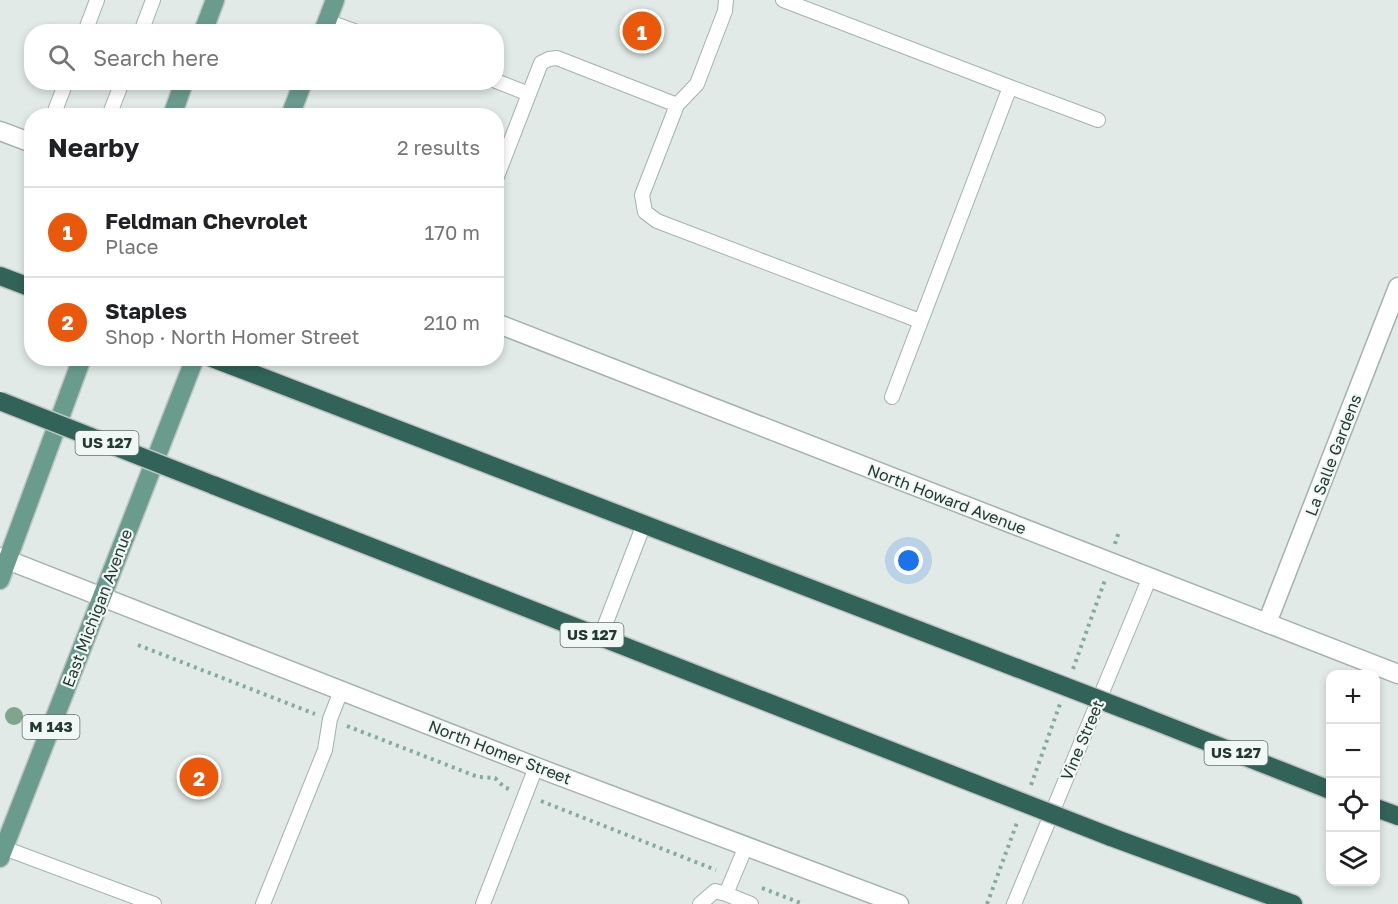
<!DOCTYPE html>
<html lang="en">
<head>
<meta charset="utf-8">
<style>
  body { margin:0; font-family:"Golos Text",sans-serif; background:#f6f6f6; color:#202124 }
  .controls { position:absolute; right:18px; bottom:18px; display:grid; overflow:hidden; border-radius:12px; box-shadow:0 3px 9px #0003 }
  .controls button { width:54px; height:54px; display:grid; place-items:center; padding:0; border:0; border-bottom:2px solid #e0e0e0; background:#fff; color:#202124; font:30px sans-serif }
  .you { position:absolute; left:909px; top:561px; width:21px; height:21px; margin:-15px; border:4px solid #fff; border-radius:50%; background:#1a73e8; box-shadow:0 0 0 9px #1a73e833 }
  .badge { display:grid; place-items:center; width:39px; height:39px; border-radius:50%; background:#ea580c; color:#fff; font-size:20px; font-weight:700 }
  .pin { position:absolute; translate:-50% -50%; border:3px solid #fff; box-shadow:0 2px 6px #0006 }
  .list { margin:0; padding:0; list-style:none }
  h2 { display:flex; justify-content:space-between; align-items:center; height:78px; margin:0; padding:0 24px; font-size:26px }
  h2 small { font-size:20px; font-weight:400; color:#757577 }
  .list li { display:grid; grid-template-columns:39px 1fr auto; gap:18px; align-items:center; box-sizing:border-box; height:90px; padding:0 24px; border-top:2px solid #e0e0e0 }
  .list b { display:block; font-size:22px; white-space:nowrap }
  .list p { margin:0; font-size:20px; white-space:nowrap; color:#757577 }
  .list em { font-size:20px; font-style:normal; color:#757577 }
  .icon { flex:none; width:33px; height:33px; fill:none; stroke:currentColor; stroke-width:2; stroke-linecap:round; stroke-linejoin:round }
  .map { position:relative; flex:none; width:1398px; height:904px; overflow:hidden }
  .search { position:absolute; background:#fff; box-shadow:0 3px 9px #0003; left:24px; top:24px; width:480px; height:66px; display:flex; align-items:center; gap:15px; box-sizing:border-box; padding:0 21px; border-radius:24px; color:#757577; font-size:22px }
  .panel { position:absolute; background:#fff; box-shadow:0 3px 9px #0003; left:24px; top:108px; width:480px; height:258px; border-radius:24px }
  .map>svg:first-child { display:block }
  .lines { fill:none; stroke-linecap:round; stroke-linejoin:round }
  .service-casing { stroke:#a4b1ad; stroke-width:16 }
  .minor-casing { stroke:#a4b1ad; stroke-width:21 }
  .tertiary-casing { stroke:#a4b1ad; stroke-width:21 }
  .primary-casing { stroke:#bdc4c2; stroke-width:21 }
  .motorway-casing { stroke:#bdc4c2; stroke-width:21 }
  .path { stroke:#84ab9e; stroke-width:4; stroke-dasharray:3 4.5; stroke-linecap:butt }
  .service { stroke:#fff; stroke-width:14 }
  .minor { stroke:#fff; stroke-width:18 }
  .tertiary { stroke:#fff; stroke-width:18 }
  .primary { stroke:#6a9c8e; stroke-width:18 }
  .motorway { stroke:#326358; stroke-width:18 }
  .motorway-bridge-casing { stroke:#bdc4c2; stroke-width:21; stroke-linecap:butt }
  .motorway-bridge { stroke:#326358; stroke-width:18 }
  .tree { fill:#80a58f }
  .labels { text-anchor:middle; stroke-width:4.5; stroke-linejoin:round; paint-order:stroke }
  .shield { fill:#f1f7f4; stroke:#61726d; stroke-width:1.5 }
  .shield-label { font-size:15px; font-weight:bold; fill:#233933 }
  .street-label { font-size:16px; fill:#233933; stroke:#f1f7f4 }
</style>
</head>
<body>
<div class="map">
<svg width="1398" height="904" viewBox="0 0 1398 904">
  <rect width="100%" height="100%" fill="#e1eae6"/>
  <g class="lines">
    <defs>
      <path id="service" d="M726,0L725,11L697,84L677,105L642,195L645,212L657,221L920,321
        M783,0L1010,87
        M327,21L357,32
        M85,32L97,0
        M141,32L153,0
        M496,81L529,94
        M53,116L66,82
        M109,116L122,82
        M496,179L541,63L549,59L557,58L677,105
        M892,397L1010,87L1098,120
        M600,638L644,524
        M746,846L726,894L751,904
        M4,848L154,904
        M263,904L325,750L330,719L341,691
        M483,904L536,767
        M700,904L715,891L726,894
        M1014,904L1150,577"/>
      <path id="minor" d="M1267,623L1398,287"/>
      <path id="tertiary" d="M0,131L32,143
        M496,323L1398,674
        M0,557L536,767L899,904"/>
      <path id="primary" d="M203,32L215,0
        M323,32L335,0
        M172,116L184,82
        M290,116L303,82
        M0,580L82,358
        M0,858L195,358"/>
      <path id="motorway" d="M0,276L32,288
        M212,358L1017,668
        M213,485L973,783
        M1142,716L1330,790
        M1376,808L1398,816
        M1111,837L1293,904"/>
    </defs>
    <!-- service casing -->
    <use href="#service" class="service-casing"/>
    <!-- minor casing -->
    <use href="#minor" class="minor-casing"/>
    <!-- tertiary casing -->
    <use href="#tertiary" class="tertiary-casing"/>
    <!-- primary casing -->
    <use href="#primary" class="primary-casing"/>
    <!-- motorway casing -->
    <use href="#motorway" class="motorway-casing"/>
    <!-- path -->
    <path class="path" d="M1115,544L1119,531
      M138,645L315,714
      M1073,669L1105,580
      M347,726L478,777L495,778L504,787L509,789
      M1031,785L1060,704
      M541,801L716,870
      M762,888L803,904
      M987,904L1018,820"/>
    <!-- service -->
    <use href="#service" class="service"/>
    <!-- minor -->
    <use href="#minor" class="minor"/>
    <!-- tertiary -->
    <use href="#tertiary" class="tertiary"/>
    <!-- primary -->
    <use href="#primary" class="primary"/>
    <!-- motorway -->
    <use href="#motorway" class="motorway"/>
    <defs>
      <path id="motorway-bridge" d="M0,401L213,485
        M1017,668L1142,716
        M973,783L1111,837"/>
    </defs>
    <!-- motorway-bridge casing -->
    <use href="#motorway-bridge" class="motorway-bridge-casing"/>
    <!-- motorway-bridge -->
    <use href="#motorway-bridge" class="motorway-bridge"/>
  </g>
  <!-- trees -->
  <circle class="tree" cx="14" cy="716" r="9"/>
  <g class="labels">
    <!-- shield labels -->
    <g class="shield">
      <rect x="75.5" y="431" width="63" height="24" rx="4.5"/>
      <rect x="560.5" y="623" width="63" height="24" rx="4.5"/>
      <rect x="22.5" y="715" width="57" height="24" rx="4.5"/>
      <rect x="1204.5" y="741" width="63" height="24" rx="4.5"/>
    </g>
    <g class="shield-label">
      <text x="107" y="448">US 127</text>
      <text x="592" y="640">US 127</text>
      <text x="51" y="732">M 143</text>
      <text x="1236" y="758">US 127</text>
    </g>
    <!-- street labels -->
    <g class="street-label">
      <text transform="translate(1333 455) rotate(-69)" y="6">La Salle Gardens</text>
      <text transform="translate(947 499) rotate(21)" y="6">North Howard Avenue</text>
      <text transform="translate(97 608) rotate(-69)" y="6">East Michigan Avenue</text>
      <text transform="translate(1082 740) rotate(-67)" y="6">Vine Street</text>
      <text transform="translate(500 752) rotate(21)" y="6">North Homer Street</text>
    </g>
  </g>
</svg>
<div class="controls">
<button>+</button>
<button>−</button>
<button><svg class="icon" aria-label="locate" viewBox="0 0 24 24"><circle cx="12" cy="12" r="6"/><path d="M12 2v4M12 18v4M2 12h4M18 12h4"/></svg></button>
<button><svg class="icon" aria-label="layers" viewBox="0 0 24 24"><path d="M12 4l9 5-9 5-9-5zM3 14l9 5 9-5"/></svg></button>
</div>
<div class="you"></div>
<div class="pin badge" style="left:642px;top:31px">1</div>
<div class="pin badge" style="left:199px;top:777px">2</div>
<div class="search"><svg class="icon" aria-label="search" viewBox="0 0 24 24"><circle cx="10" cy="10" r="6"/><path d="M15 15l6 6"/></svg>Search here</div>
<section class="panel">
<h2>Nearby<small>2 results</small></h2>
<ul class="list">
<li><span class="badge">1</span><div><b>Feldman Chevrolet</b><p>Place</p></div><em>170 m</em></li>
<li><span class="badge">2</span><div><b>Staples</b><p>Shop · North Homer Street</p></div><em>210 m</em></li>
</ul>
</section>
</div>
</body>
</html>
